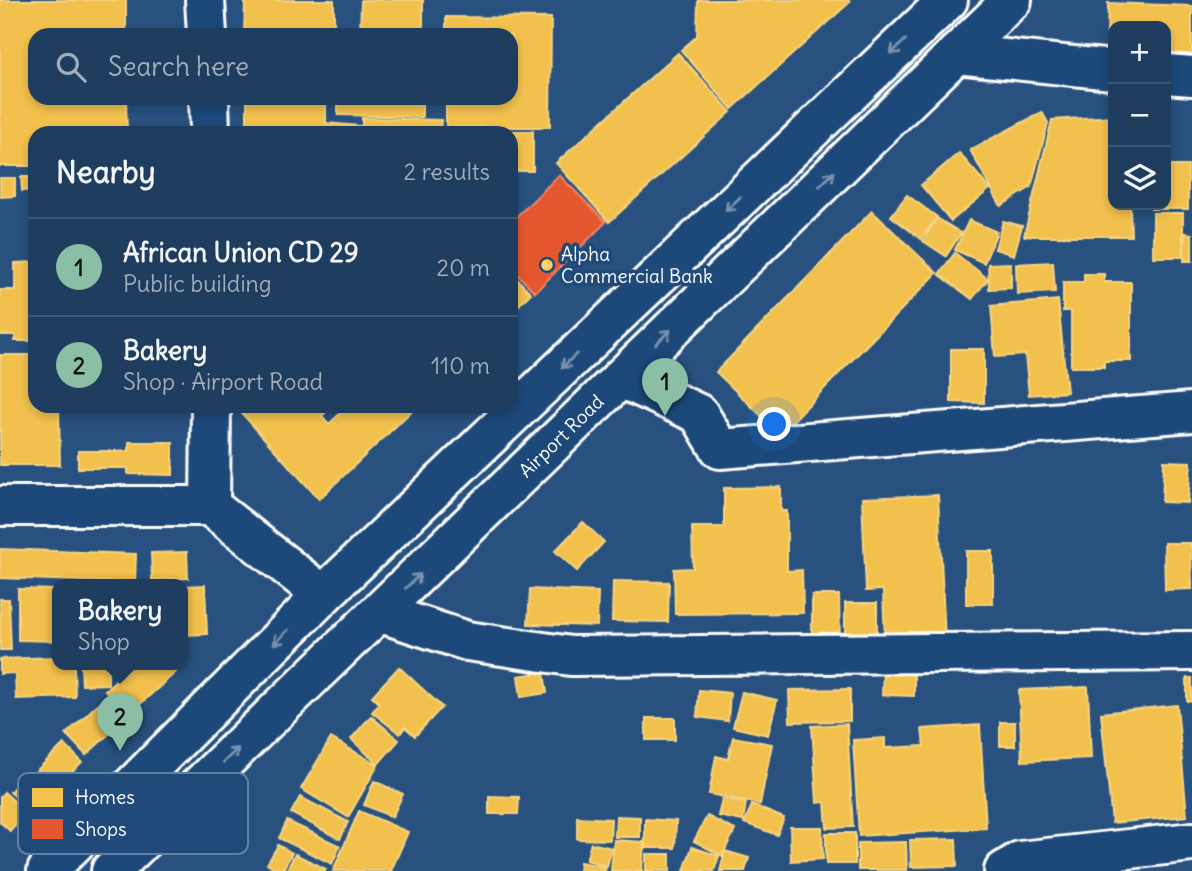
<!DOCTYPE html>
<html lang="en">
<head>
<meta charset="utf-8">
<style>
  body { margin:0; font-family:Delius,sans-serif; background:#264465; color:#f1f3f6 }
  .controls { position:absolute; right:21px; top:21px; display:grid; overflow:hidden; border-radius:14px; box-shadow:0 4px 10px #0003 }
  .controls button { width:63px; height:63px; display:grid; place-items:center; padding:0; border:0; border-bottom:2px solid #3c5674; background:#1e3d5f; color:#f1f3f6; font:35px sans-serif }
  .you { position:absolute; left:775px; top:425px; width:24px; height:24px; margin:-18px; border:5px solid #fff; border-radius:50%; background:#1a73e8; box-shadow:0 0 0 10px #1a73e833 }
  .badge { display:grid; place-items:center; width:46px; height:46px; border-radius:50%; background:#8abfa5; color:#111; font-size:23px; font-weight:700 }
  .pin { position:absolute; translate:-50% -58px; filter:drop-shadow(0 2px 4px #0008) }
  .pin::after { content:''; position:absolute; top:37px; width:24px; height:21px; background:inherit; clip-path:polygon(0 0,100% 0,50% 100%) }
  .popup { position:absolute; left:52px; top:579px; width:136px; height:91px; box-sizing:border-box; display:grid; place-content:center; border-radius:14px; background:#1e3d5f; filter:drop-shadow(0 2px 5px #0005); font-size:23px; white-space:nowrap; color:#a1aebd }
  .popup b { font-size:26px; color:#f1f3f6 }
  .popup::after { content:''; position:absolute; left:50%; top:100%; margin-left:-14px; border:14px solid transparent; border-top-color:#1e3d5f }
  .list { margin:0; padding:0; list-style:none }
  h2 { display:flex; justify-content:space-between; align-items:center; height:91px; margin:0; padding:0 28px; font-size:30px }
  h2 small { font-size:23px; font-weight:400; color:#a1aebd }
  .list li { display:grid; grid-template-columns:46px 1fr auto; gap:21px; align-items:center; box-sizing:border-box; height:98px; padding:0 28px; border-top:2px solid #3c5674 }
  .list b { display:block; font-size:26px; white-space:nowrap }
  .list p { margin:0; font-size:23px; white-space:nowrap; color:#a1aebd }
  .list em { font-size:23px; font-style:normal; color:#a1aebd }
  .icon { flex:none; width:38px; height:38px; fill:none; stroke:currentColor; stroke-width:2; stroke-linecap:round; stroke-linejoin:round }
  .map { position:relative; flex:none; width:1192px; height:871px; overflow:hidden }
  .search { position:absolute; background:#1e3d5f; box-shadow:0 4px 10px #0003; left:28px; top:28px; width:490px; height:77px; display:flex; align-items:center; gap:18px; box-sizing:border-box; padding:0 24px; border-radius:21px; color:#a1aebd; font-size:26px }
  .panel { position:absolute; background:#1e3d5f; box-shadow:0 4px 10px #0003; left:28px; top:126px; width:490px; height:287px; border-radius:21px }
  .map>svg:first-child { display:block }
  .homes { fill:#f2c14e; stroke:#f6d483; stroke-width:2 }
  .shops { fill:#e4572e; stroke:#ec896d; stroke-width:2 }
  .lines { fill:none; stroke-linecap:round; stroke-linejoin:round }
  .minor-casing { stroke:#fff; stroke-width:44 }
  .major-casing { stroke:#fff; stroke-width:44 }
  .minor { stroke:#1f4a7a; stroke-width:38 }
  .major { stroke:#1f4a7a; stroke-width:38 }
  .oneway { stroke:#7992af }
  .poi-dot { fill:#ffd166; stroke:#1f4a7a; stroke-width:2.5 }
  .labels { text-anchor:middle; stroke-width:7; stroke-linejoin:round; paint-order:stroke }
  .poi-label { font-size:19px; fill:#fff; stroke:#1f4a7a; text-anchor:start }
  .street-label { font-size:19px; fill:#fff; stroke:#1f4a7a }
  .key { fill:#1f4a7a; stroke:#6280a2; stroke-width:2 }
  .key-label { font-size:19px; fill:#fff }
</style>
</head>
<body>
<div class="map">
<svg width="1192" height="871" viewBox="0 0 1192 871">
  <rect width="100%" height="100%" fill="#28517f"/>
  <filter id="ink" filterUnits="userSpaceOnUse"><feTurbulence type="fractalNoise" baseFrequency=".0143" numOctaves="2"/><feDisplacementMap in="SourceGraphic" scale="14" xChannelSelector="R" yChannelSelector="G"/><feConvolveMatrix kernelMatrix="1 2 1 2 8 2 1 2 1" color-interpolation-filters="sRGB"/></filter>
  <g filter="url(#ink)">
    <!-- homes -->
    <path class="homes" d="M0,0H126V35H35V98H126L127,133H35V166H0Z
      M245,0H334V33L244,35Z
      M361,0H423V35H360Z
      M698,0H848L850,2L732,109L681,50L697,36Z
      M1108,3L1192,6V68L1166,67V26H1113V65H1106Z
      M446,17L551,18L550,127H446V98H511V35H446Z
      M678,53L731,112L609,222L556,163Z
      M247,98H326V123L360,126V133H247Z
      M338,98H422V117L338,115Z
      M1042,112L1048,123L1031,187L1001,206L970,150Z
      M1113,116V205H1130L1131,236H1024L1052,120Z
      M362,118L441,120L440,133H362Z
      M442,131H533V171H511V133Z
      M959,153L990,189L951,221L921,185Z
      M1166,166H1188V209H1151V205H1166Z
      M21,177H35V190L22,191Z
      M0,178H15V196L0,197Z
      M907,195L937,217L921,239L891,216Z
      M872,211L937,273L780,434L716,372Z
      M1153,213H1183V257H1153Z
      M937,218L961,233L946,256L923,241Z
      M969,220L997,232L984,263L955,250Z
      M1003,221L1022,226L1014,255L995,249Z
      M1185,233L1192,234V261H1184Z
      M955,253L988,279L972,299L939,274Z
      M35,262V341H15V335H0V290H15V263Z
      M1053,262L1055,292L1017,294L1016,264Z
      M1011,263V288L989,289L988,264Z
      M511,273L531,293L511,313Z
      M1084,274H1104V282H1131V361H1104V367H1071V311H1063V282H1084Z
      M1058,300L1067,392L1029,395L1025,355L995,357L991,306Z
      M951,349H984V403L951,402Z
      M0,355H35V406H59L60,465H0Z
      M235,406H332L322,416L329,424L348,406H417L319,499Z
      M129,442H173V475L128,474V468H78V451H129Z
      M1164,461L1191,462L1188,503L1162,502Z
      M781,487V511H787V571L802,570L803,613L675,614L674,569L693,568L692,527H724V488Z
      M938,495L945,640L885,642L883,590L866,591L862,498Z
      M583,522L604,542L577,571L555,551Z
      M1164,543H1191L1192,589L1165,590Z
      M0,549L136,554L135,583L0,578Z
      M966,551H993V604H966Z
      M187,552L188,578L152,580L151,553Z
      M613,581L669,582L668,622L612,621Z
      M205,585L207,634L183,635V586Z
      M18,589L57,590V641L18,640Z
      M530,589L598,592L597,626L528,624Z
      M812,595H839L840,647L812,648Z
      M0,599H9L11,650H0Z
      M845,603H877V649H845Z
      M57,657V665H74L75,697L16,699L15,673L0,674V659Z
      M81,665H108V684L82,685Z
      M132,665H170L176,672L127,716L105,690Z
      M399,667L442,707L415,736L405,727L400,734L372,712L379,703L372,696Z
      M883,669L914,670V696L882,695Z
      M544,672L547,693L521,697L518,676Z
      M1187,678H1192V701H1187Z
      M1088,687L1091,758L1022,761L1019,690Z
      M850,689V721L790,722L789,690Z
      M699,690L730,693L728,721L697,717Z
      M742,692L777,700L768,735L733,727Z
      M100,702L120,724L86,755L66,734Z
      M1177,705L1187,816L1112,823L1101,713Z
      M371,716L399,740L378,764L351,739Z
      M646,718H675V740H646Z
      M1000,722H1015V746H1000Z
      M847,724L853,827L827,828L825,802L817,803L812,726Z
      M980,725L986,828L859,836L853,740L885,738V748L924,746L922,729Z
      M733,737L772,744L760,804L709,794L716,756L728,759Z
      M331,738L378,765L348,817L301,789Z
      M64,744L82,762L52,790L35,772Z
      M27,772L48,789L30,809L10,792Z
      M374,781L403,794L392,817L364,805Z
      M4,792L27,813L10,831L0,822V797Z
      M489,796L519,797L518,814H489Z
      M300,797L348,822L340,839L291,813Z
      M722,799L746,803L743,821L718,816Z
      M752,805L784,818L777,835L744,823Z
      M359,811L408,832L391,871H333Z
      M616,816L640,817V837H615Z
      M707,816L735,830L722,856L694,841Z
      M577,817L611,819L610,840L577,839Z
      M645,819L676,821L675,848H645Z
      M287,821L340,846L332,864L279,838Z
      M790,827H822L823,859L791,861Z
      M826,833H855V864H826Z
      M956,839L957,866L911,867L910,840Z
      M614,840L644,842L642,871H611Z
      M906,842L907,870H858V843Z
      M591,843L612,848L607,866L586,860Z
      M278,845L292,853L282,871L267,864Z
      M692,847L719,856L714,871H684Z
      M725,851L749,858L745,871H720Z
      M295,854L326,869L325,871H286Z
      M646,854H670V871H646Z
      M580,862L606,867L605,871H579Z"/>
    <!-- shops -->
    <path class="shops" d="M559,175L606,222L535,292L511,268V222Z"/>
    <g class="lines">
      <defs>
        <path id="minor" d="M205,0L207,35
          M956,54L1113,70
          M1166,74L1192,76
          M209,98L210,133
          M621,378L699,414L720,449L1192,412
          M0,506H210L323,595
          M210,506L211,406
          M381,613L467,641L571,656L1192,651
          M1004,871L1020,861L1192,842"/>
        <g id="major">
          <path d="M47,871L323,595L948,0"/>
          <path id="s1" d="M111,871L1012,0"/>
        </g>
      </defs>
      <!-- minor casing -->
      <use href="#minor" class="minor-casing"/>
      <!-- major casing -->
      <use href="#major" class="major-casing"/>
      <!-- minor -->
      <use href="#minor" class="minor"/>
      <!-- major -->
      <use href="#major" class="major"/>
    </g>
    <!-- one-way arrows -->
    <defs><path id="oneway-shaft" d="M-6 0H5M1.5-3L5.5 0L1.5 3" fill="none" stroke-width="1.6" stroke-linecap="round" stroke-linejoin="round" transform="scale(1.75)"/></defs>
    <g class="oneway">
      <use href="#oneway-shaft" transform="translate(898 47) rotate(136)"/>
      <use href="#oneway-shaft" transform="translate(827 179) rotate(-44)"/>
      <use href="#oneway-shaft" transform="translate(733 204) rotate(136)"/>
      <use href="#oneway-shaft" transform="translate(663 337) rotate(-44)"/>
      <use href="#oneway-shaft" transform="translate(569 361) rotate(136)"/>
      <use href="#oneway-shaft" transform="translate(413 581) rotate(-44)"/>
      <use href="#oneway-shaft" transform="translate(281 637) rotate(135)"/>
      <use href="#oneway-shaft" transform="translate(231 755) rotate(-44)"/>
    </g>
  </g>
  <!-- markers -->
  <circle class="poi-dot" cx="547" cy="265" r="7"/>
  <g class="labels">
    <!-- poi labels -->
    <g class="poi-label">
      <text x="561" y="261">Alpha<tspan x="561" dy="22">Commercial Bank</tspan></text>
    </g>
    <!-- street labels -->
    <g class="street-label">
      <text dy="7" stroke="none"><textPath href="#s1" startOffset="626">Airport Road</textPath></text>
    </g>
  </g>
  <!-- legend -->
  <rect x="18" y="773" width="230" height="81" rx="10" class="key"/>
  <rect x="32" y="788" width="31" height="19" fill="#f2c14e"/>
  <rect x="32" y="819" width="31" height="20" fill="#e4572e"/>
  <g class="key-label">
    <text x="75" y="804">Homes</text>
    <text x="75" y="836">Shops</text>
  </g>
</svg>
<div class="controls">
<button>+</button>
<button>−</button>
<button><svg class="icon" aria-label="layers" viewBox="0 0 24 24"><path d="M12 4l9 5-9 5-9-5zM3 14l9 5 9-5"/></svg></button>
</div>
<div class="you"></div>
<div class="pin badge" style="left:665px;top:416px">1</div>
<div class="pin badge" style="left:120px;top:751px">2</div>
<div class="popup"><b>Bakery</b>Shop</div>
<div class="search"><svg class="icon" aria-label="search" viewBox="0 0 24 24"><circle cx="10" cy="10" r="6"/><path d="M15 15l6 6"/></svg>Search here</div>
<section class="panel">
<h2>Nearby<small>2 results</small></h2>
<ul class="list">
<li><span class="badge">1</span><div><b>African Union CD 29</b><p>Public building</p></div><em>20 m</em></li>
<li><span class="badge">2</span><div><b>Bakery</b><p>Shop · Airport Road</p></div><em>110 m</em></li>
</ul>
</section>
</div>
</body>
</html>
